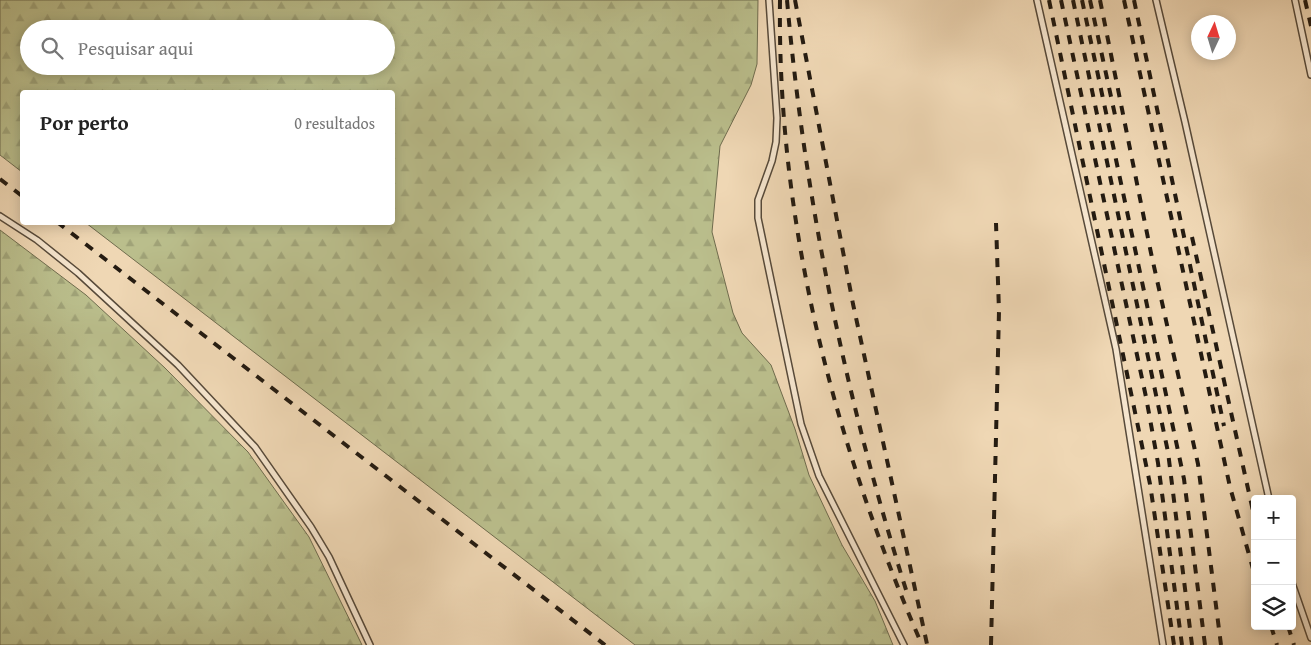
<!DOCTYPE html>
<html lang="pt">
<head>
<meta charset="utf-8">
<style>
  body { margin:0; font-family:"Gentium Book Plus",serif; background:#f2f2f2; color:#222 }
  .controls { position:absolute; right:15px; bottom:15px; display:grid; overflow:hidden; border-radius:5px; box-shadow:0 2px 12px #0003 }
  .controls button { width:45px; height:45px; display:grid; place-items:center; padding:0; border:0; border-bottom:1px solid #e0e0e0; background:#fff; color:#222; font:25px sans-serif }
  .compass { position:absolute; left:1191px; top:15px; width:45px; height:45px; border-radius:50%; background:#fff; box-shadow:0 2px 12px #0003; rotate:4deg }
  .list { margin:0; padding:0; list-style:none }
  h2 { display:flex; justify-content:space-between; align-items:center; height:65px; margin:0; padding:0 20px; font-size:21px }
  h2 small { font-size:16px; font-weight:400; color:#767676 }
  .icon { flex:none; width:28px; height:28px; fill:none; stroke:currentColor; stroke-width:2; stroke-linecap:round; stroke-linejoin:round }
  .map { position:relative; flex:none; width:1311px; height:645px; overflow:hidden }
  .search { position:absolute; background:#fff; box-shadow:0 2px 12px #0003; left:20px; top:20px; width:375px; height:55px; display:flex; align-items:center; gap:12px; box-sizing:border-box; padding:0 18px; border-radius:28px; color:#767676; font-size:19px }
  .panel { position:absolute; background:#fff; box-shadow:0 2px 12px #0003; left:20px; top:90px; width:375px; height:135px; border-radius:5px }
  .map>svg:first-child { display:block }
  .forest { fill:url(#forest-firs); stroke:#6f6c4e; fill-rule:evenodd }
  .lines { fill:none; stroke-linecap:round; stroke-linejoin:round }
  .service-casing { stroke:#574a3a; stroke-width:8 }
  .service { stroke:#f5e5ce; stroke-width:5 }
  .rail { stroke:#241b11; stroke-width:4; stroke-dasharray:9 9; stroke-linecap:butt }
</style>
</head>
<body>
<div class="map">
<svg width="1311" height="645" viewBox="0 0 1311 645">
  <defs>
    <pattern id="forest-firs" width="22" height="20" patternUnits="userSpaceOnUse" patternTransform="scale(1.25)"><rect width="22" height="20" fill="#babe8c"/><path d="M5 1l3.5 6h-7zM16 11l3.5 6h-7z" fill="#a0a378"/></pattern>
  </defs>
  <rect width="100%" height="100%" fill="#efd7b4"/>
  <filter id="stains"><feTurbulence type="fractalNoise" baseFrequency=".004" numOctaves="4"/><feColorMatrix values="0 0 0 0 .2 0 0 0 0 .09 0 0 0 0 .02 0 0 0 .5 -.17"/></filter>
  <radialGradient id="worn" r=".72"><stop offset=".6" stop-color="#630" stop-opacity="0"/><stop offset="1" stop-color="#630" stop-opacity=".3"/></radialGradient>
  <!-- forest -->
  <path class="forest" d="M0,0H758L757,64L751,85L720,146L712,232L733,313L742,333L771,365L795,429L809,475L842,545L875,601L893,645H635L86,223L392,222V92H22V172L0,155ZM29,29H386V66H29Z
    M0,230L86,295L165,368L248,452L309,537L362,645H0Z"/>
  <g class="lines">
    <defs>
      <path id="service" d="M769,0L777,118L776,142L772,161L758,200V218L801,424L819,476L904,645
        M1037,0L1116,349L1163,645
        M1156,0L1185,122L1269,499
        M1295,0L1311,75
        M0,216L37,240L78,273L178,365L255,447L311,527L329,557L370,645
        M1292,583L1311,638"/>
    </defs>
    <!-- service casing -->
    <use href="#service" class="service-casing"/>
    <!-- service -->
    <use href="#service" class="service"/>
    <!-- rail -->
    <path class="rail" d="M780,0C777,223 834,442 922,645
      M787,0C805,202 846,400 907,593
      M795,0L853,304L927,644
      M1049,0L1150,484L1174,645
      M1061,0L1146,397L1158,463L1182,645
      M1073,0L1168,452L1192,645
      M1082,0L1184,479L1205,645
      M1090,0L1115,115
      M1100,0L1151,253L1198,464L1221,645
      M1124,0L1230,487L1255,576
      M1134,0L1224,426
      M1305,0L1311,26
      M0,179L22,196
      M57,222L605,645
      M1192,237L1255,520
      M1271,626L1277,645
      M1288,626L1294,645
      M991,645L999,311L996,223"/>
  </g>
  <rect width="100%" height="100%" filter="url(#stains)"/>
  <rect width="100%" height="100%" fill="url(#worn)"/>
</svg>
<div class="controls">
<button>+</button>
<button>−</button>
<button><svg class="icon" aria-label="layers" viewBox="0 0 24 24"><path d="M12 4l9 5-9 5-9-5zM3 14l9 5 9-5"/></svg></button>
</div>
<svg class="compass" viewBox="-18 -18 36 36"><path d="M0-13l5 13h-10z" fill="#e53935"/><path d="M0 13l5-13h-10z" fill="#767676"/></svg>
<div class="search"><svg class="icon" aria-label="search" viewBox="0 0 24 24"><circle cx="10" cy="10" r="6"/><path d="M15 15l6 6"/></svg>Pesquisar aqui</div>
<section class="panel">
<h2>Por perto<small>0 resultados</small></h2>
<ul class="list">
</ul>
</section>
</div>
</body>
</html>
